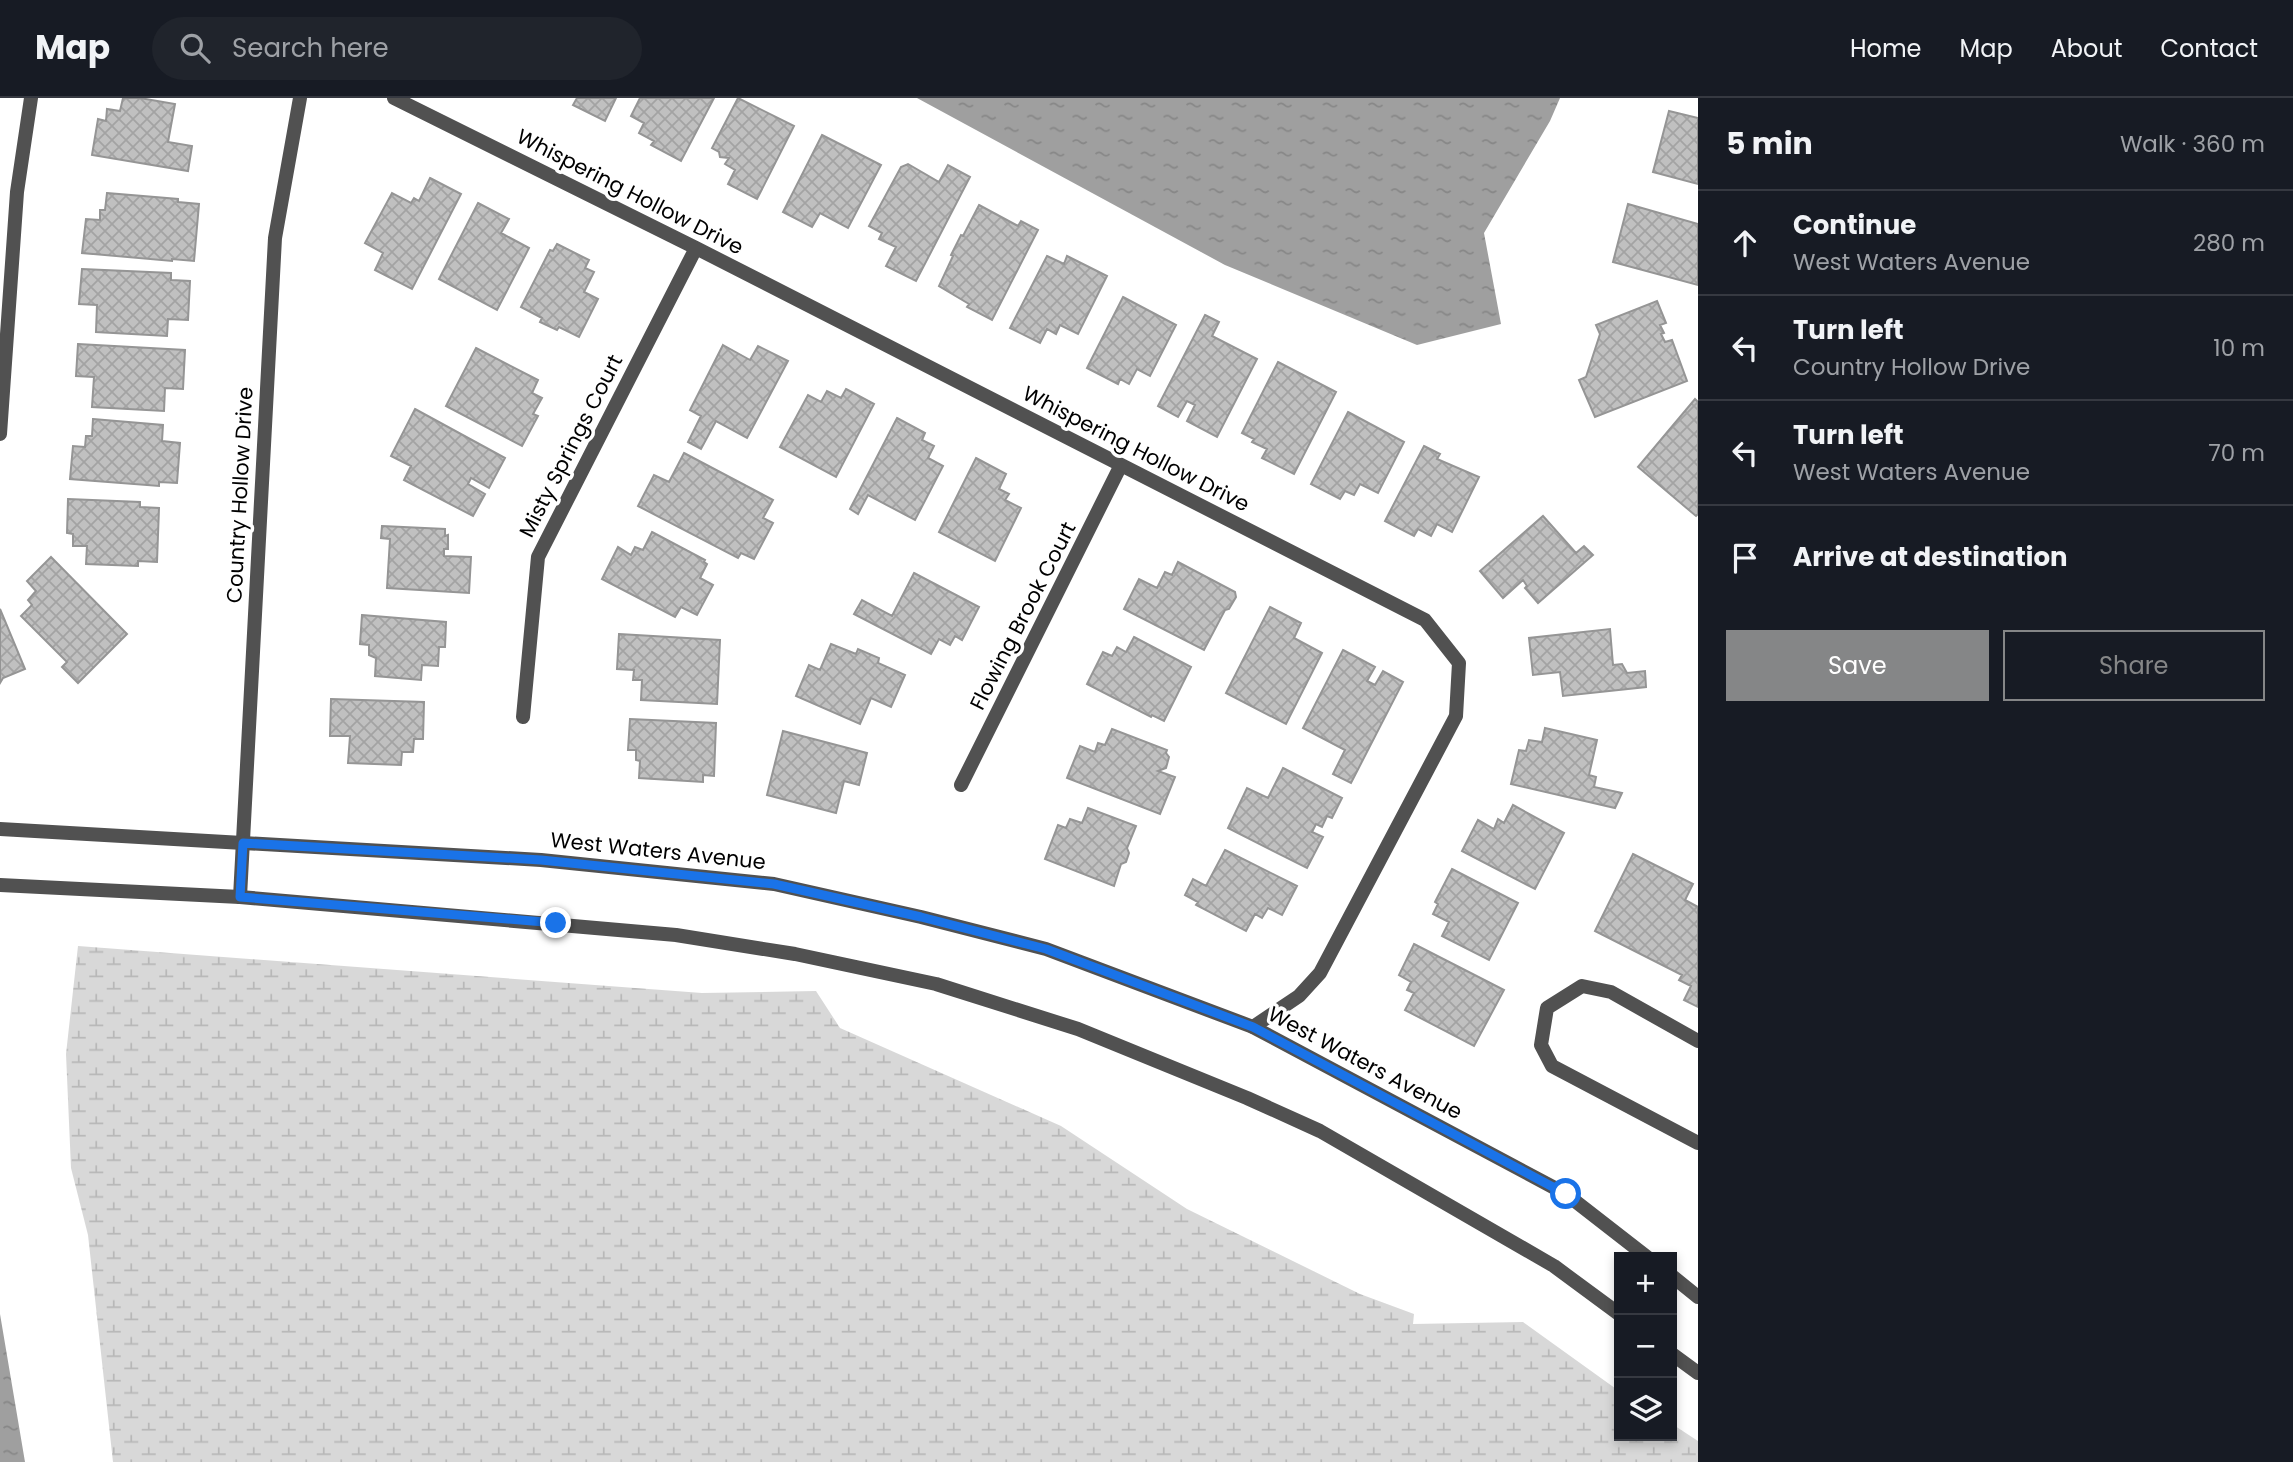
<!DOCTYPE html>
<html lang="en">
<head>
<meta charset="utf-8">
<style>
  body { margin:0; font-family:Poppins,sans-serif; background:#20242c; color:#f1f3f6 }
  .controls { position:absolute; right:21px; bottom:21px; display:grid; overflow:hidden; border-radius:0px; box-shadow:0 4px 10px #0003 }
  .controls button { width:63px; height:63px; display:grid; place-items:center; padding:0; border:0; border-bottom:2px solid #363941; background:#171b24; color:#f1f3f6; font:35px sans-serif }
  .stop { position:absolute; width:21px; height:21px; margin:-16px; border:5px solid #1a73e8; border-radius:50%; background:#fff }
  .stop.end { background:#1a73e8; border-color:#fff; box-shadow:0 2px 7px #0008 }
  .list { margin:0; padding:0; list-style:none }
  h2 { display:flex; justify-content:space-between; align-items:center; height:91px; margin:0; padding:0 28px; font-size:30px }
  h2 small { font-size:23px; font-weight:400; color:#9ea1a6 }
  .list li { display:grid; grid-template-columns:46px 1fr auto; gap:21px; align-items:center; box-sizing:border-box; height:105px; padding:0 28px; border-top:2px solid #363941 }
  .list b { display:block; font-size:26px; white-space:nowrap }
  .list p { margin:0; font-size:23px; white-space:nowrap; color:#9ea1a6 }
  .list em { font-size:23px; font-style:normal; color:#9ea1a6 }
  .actions { display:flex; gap:14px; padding:21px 28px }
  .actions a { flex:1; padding:16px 0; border:2px solid #858687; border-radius:0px; text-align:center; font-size:24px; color:#858687 }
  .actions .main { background:#858687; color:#fff }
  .icon { flex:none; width:38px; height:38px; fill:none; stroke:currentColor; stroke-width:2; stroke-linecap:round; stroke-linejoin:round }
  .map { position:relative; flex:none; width:1698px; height:1364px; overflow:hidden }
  header { display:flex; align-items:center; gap:42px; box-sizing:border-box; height:98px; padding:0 35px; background:#171b24; border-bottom:2px solid #363941 }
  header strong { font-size:33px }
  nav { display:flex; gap:38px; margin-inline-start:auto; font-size:24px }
  .search { width:490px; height:63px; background:#20242c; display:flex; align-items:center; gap:18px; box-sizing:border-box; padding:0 24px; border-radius:38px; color:#9ea1a6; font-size:26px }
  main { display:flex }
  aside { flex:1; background:#171b24 }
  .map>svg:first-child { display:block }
  .wetland { fill:url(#wetland-marsh) }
  .water { fill:url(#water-ripples) }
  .building { fill:url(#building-cross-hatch); stroke:#959595; stroke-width:2 }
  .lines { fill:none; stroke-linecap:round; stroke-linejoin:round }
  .service { stroke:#515151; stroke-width:14 }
  .minor { stroke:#515151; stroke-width:14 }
  .tertiary { stroke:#515151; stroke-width:14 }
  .route { stroke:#1a73e8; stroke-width:9 }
  .labels { text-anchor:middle; stroke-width:7; stroke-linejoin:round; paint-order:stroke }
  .street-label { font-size:21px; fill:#000; stroke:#fff }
</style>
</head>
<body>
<header>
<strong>Map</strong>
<div class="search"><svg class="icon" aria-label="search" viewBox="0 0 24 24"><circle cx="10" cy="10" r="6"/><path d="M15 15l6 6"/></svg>Search here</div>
<nav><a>Home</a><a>Map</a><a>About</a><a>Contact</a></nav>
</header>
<main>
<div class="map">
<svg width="1698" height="1364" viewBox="0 0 1698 1364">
  <defs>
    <pattern id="wetland-marsh" width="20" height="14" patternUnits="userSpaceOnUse" patternTransform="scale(1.75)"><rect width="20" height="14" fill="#d8d8d8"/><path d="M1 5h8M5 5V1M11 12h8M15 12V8" fill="none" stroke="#b8b8b8"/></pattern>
    <pattern id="water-ripples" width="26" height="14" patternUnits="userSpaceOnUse" patternTransform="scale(1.75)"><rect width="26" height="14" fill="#9f9f9f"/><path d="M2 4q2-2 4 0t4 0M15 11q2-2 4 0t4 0" fill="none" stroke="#878787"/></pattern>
    <pattern id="building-cross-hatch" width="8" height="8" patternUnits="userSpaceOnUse" patternTransform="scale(1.75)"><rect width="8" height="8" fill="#c0c0c0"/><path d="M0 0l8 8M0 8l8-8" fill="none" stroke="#a3a3a3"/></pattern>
  </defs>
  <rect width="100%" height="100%" fill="#fff"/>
  <!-- wetland -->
  <path class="wetland" d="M78,848L702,895L816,893L840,930L1061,1028L1187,1111L1360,1196L1414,1216L1413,1226L1523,1224L1619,1293V1338H1672V1326L1698,1343V1364H113L88,1137L71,1070L66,956Z"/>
  <!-- water -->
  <path class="water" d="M917,0H1560L1550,23L1484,135L1501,226L1417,247L1225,167Z
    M0,1216L25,1364H0Z"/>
  <!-- building -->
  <path class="building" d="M123,0H140L175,6L168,44L192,48L188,73L92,57L98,21L106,23L107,11L120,13Z
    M577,0H616L605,23L573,7Z
    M640,0H714L681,63L651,47L654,43L639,35L644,25L631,18Z
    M738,0L794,28L757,101L728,86L735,72L725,66L729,60L720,59L719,54L712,50Z
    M1669,13L1698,20V86L1653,74Z
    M822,37L881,67L848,130L820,115L812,129L783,114Z
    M908,66L939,84L948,67L970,79L916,183L886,168L896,149L879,141L882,135L869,128L901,69Z
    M430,80L461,96L412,191L375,172L383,155L365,145L392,95L411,105L414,100L419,103Z
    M107,95L178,101V104L199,106L194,163L172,161V163L82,155L86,121L100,122V112H105Z
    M478,105L509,121L501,135L529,150L497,212L439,181Z
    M1628,106L1698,126V187L1613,164Z
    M979,107L1018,128L1021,123L1038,132L992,222L967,209L969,206L939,188L953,158L951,157L961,137L963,138Z
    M557,146L589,162L585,170L594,174L584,194L598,201L579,239L559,229L557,232L540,224L542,220L521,209L550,152L553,153Z
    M1047,158L1064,166L1067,158L1107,178L1078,236L1060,227L1056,236L1047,231L1040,245L1010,230Z
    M82,171L171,175V182L190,183L188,222L168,221L167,238L96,234L97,207L79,206Z
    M1123,199L1176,227L1150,278L1137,271L1129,286L1120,281L1118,286L1087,270Z
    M1657,203L1666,225L1660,227L1664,235L1661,236L1665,244L1672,242L1687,283L1595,319L1579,282L1586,279L1600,236L1596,227Z
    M1205,217L1219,224L1212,238L1257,261L1217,339L1187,323L1195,307L1187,303L1178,319L1158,308Z
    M78,246L185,252L183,291L165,290L164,313L92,309L94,279L76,278Z
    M723,247L750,262L758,248L788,263L747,340L716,323L701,351L688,344L701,318L690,312Z
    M476,250L538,282L532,295L542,300L533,316L538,318L522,348L446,308Z
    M1278,264L1336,294L1294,376L1262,360L1267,351L1252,344L1254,341L1242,335Z
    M846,291L874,306L836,379L780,349L808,297L821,304L827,293L841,300Z
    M1695,301L1698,304V416L1696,418L1638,369Z
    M415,311L505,360L489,390L471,380L468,386L485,396L473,418L404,382L411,368L391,358Z
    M1348,314L1404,344L1378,395L1360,386L1354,397L1345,393L1340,401L1311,386Z
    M897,320L925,335L922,342L934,348L928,360L943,368L915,422L868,397L858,416L850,411Z
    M93,321L163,327L162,343L180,345L177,385L159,384V388L70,381L73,348L85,349L86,338H92Z
    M1424,348L1440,356L1437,361L1479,379L1452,434L1437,426L1431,438L1418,431L1414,438L1385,423Z
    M684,355L773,402L763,420L773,425L754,461L741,455L738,460L638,408L654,377L669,384Z
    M976,360L1006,376L999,391L1009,396L1005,402L1021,410L995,463L939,434Z
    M68,401L140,404V409L159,410L157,464L138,463V468L86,466L87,448H73V436L67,435Z
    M1543,418L1576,455L1584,448L1593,457L1538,505L1525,490L1527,488L1523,482L1503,500L1480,473Z
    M382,428L445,431V438L448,437V451H444V458L471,459L469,495L387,490L390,441L381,440Z
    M652,434L705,462L704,464L707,466L700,480L713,487L697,517L681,509L675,519L602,481L618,449L631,457L635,449L643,452Z
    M51,459L127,536L78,585L62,569L67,564L21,518L32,507L28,502L36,493L27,483Z
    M1178,464L1235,494L1236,499L1229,511L1225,512L1204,552L1124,511L1139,481L1157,490L1165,474L1172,477Z
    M914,475L979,509L962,542L955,538L950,547L939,541L931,556L854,516L862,502L892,518Z
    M1270,509L1301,525L1294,540L1322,555L1286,626L1226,595Z
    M0,511L25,571L3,580L0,585Z
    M362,517L446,524L445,549H439L438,568L422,567L421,582L375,578L376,560L369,557V547L360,546Z
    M1610,531L1613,567L1622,566L1627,575L1645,573L1646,589L1563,598L1560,574L1533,577L1529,540Z
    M619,536L720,542L717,606L641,602L642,582H633L634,572L617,571Z
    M1134,539L1191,569L1164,623L1152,617L1151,619L1087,586L1103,554L1112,558L1117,549L1126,554Z
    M831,546L856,556L858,551L879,560L878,565L905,577L891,609L871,600L860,626L796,598L809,567L820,572Z
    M1343,552L1375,569L1367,583L1375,587L1383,573L1403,584L1351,685L1333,676L1345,652L1303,630Z
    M331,601L424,604L423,641H414L413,654H402L401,667L348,665L350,638H330Z
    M630,621L716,625L714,678L703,677V684L639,680L640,663L636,662V652H628Z
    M1545,630L1597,642L1589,677L1596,679L1594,689L1622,695L1615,710L1511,686L1519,652L1526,653L1529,642L1542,644Z
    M1112,631L1167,652L1166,655L1169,659L1166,670L1158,673L1175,679L1160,716L1067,680L1080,648L1095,654L1098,645L1105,647Z
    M783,633L867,655L859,687L844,683L836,715L767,697Z
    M1283,670L1342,700L1332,720L1327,718L1322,729L1316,726L1312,734L1323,739L1307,770L1228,730L1247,690L1268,700Z
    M1513,707L1564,735L1535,791L1462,753L1478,722L1494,731L1498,721L1504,725Z
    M1088,710L1136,728L1127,750L1129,755L1126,764L1121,766L1114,788L1045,761L1058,727L1066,730L1070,721L1082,725Z
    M1225,752L1297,788L1282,817L1268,810L1262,820L1255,816L1246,833L1196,807L1198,804L1185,797L1193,781L1206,788Z
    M1633,756L1693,786L1685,802L1698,809V909L1684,902L1691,888L1679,882L1682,877L1595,833Z
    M1452,771L1518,805L1489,862L1442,838L1449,824L1433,816L1438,806L1435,804Z
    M1414,846L1504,892L1474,948L1405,912L1414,895L1407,892L1411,884L1399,877Z"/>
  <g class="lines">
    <!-- service -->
    <path class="service" d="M1698,943L1611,894L1582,888L1547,910L1541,947L1552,968L1698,1045"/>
    <!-- minor -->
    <path class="minor" d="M394,0L696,150L1425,522L1459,565L1456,618L1320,875L1299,898L1253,929
      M0,336L17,94L31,0
      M523,619L538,459L696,150
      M961,687L1121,367
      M240,799L275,140L300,0"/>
    <!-- tertiary -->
    <path class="tertiary" d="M0,731L541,762L774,786L921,819L1046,851L1253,929L1566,1096L1647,1159
      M0,787L240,799L676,837L795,856L936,886L1078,931L1247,1000L1320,1033L1554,1168L1619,1216
      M1672,1178L1698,1199
      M1672,1256L1698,1275"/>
  </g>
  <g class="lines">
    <!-- route -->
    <path class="route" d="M556,825L240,799L243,745L541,762L774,786L921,819L1046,851L1253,929L1566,1096"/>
  </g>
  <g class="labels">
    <!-- street labels -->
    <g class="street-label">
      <text transform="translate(630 94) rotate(27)" y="7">Whispering Hollow Drive</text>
      <text transform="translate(571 348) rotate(-63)" y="7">Misty Springs Court</text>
      <text transform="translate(1136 351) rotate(27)" y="7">Whispering Hollow Drive</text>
      <text transform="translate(240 397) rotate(-87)" y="7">Country Hollow Drive</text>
      <text transform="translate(1023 518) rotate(-63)" y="7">Flowing Brook Court</text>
      <text transform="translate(658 753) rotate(6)" y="7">West Waters Avenue</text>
      <text transform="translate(1365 965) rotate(28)" y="7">West Waters Avenue</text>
    </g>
  </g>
</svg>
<div class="controls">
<button>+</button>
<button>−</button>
<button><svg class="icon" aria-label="layers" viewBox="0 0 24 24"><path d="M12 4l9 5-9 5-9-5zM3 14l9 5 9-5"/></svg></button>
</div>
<div class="stop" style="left:1566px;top:1096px"></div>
<div class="stop end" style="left:556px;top:825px"></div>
</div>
<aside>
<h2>5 min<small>Walk · 360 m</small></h2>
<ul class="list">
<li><svg class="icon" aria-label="ahead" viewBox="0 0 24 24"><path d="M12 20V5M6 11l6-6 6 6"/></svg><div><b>Continue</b><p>West Waters Avenue</p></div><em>280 m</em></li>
<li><svg class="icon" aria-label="left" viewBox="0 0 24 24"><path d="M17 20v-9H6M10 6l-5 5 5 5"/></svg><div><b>Turn left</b><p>Country Hollow Drive</p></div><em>10 m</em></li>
<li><svg class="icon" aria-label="left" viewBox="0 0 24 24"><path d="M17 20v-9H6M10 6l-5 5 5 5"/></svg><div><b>Turn left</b><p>West Waters Avenue</p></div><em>70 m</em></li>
<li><svg class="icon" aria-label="arrive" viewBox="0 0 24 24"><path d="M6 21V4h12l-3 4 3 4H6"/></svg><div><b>Arrive at destination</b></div></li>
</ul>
<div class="actions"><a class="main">Save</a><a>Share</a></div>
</aside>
</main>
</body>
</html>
